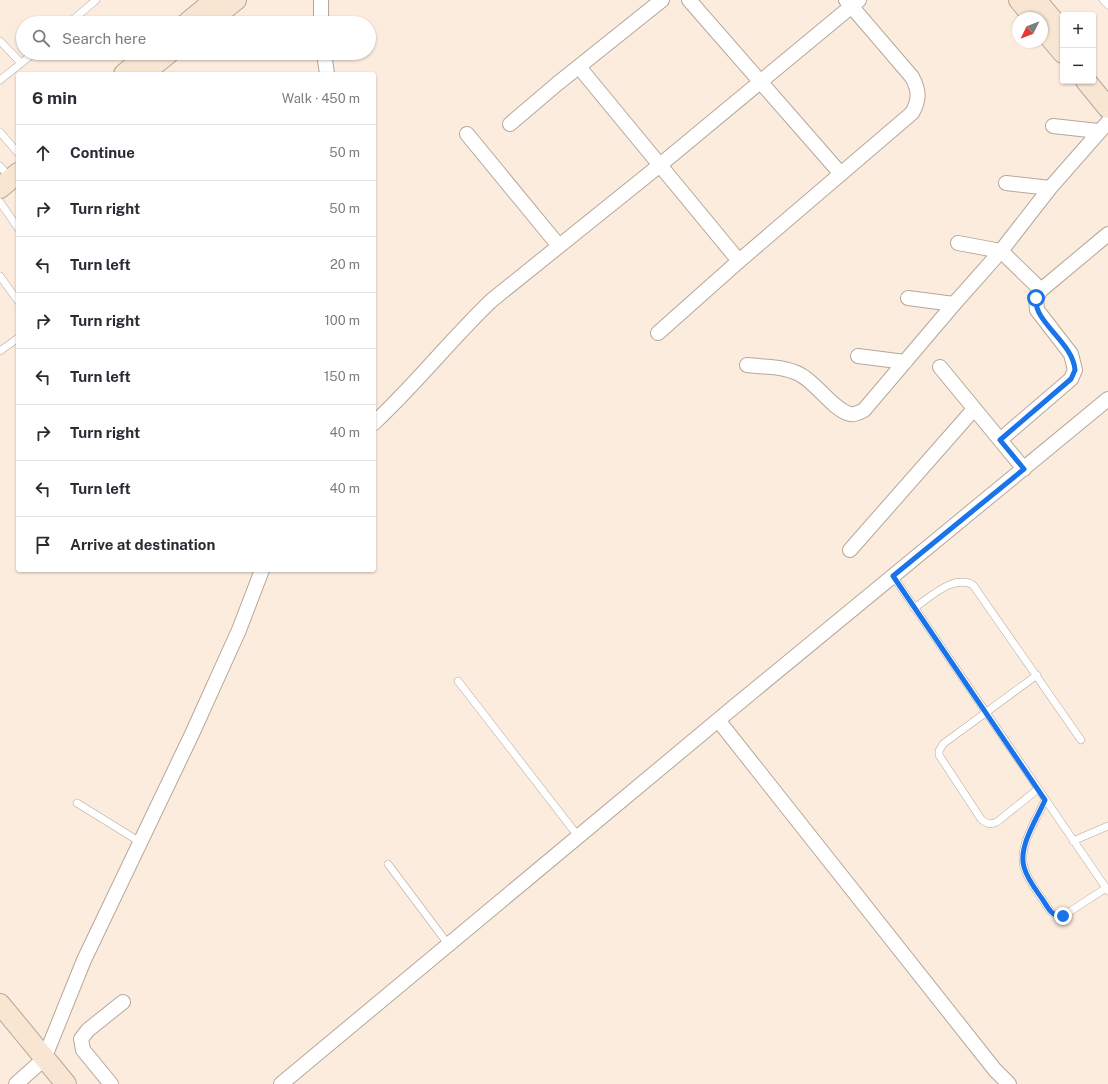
<!DOCTYPE html>
<html lang="en">
<head>
<meta charset="utf-8">
<style>
  body { margin:0; font-family:"Public Sans",sans-serif; background:#f7f7f7; color:#2b2b33 }
  .controls { position:absolute; right:12px; top:12px; display:grid; overflow:hidden; border-radius:4px; box-shadow:0 1px 3px #0004 }
  .controls button { width:36px; height:36px; display:grid; place-items:center; padding:0; border:0; border-bottom:1px solid #e1e1e2; background:#fff; color:#2b2b33; font:20px sans-serif }
  .compass { position:absolute; left:1012px; top:12px; width:36px; height:36px; border-radius:50%; background:#fff; box-shadow:0 1px 3px #0004; rotate:227deg }
  .stop { position:absolute; width:12px; height:12px; margin:-9px; border:3px solid #1a73e8; border-radius:50%; background:#fff }
  .stop.end { background:#1a73e8; border-color:#fff; box-shadow:0 1px 4px #0008 }
  .list { margin:0; padding:0; list-style:none }
  h2 { display:flex; justify-content:space-between; align-items:center; height:52px; margin:0; padding:0 16px; font-size:17px }
  h2 small { font-size:13px; font-weight:400; color:#7c7c81 }
  .list li { display:grid; grid-template-columns:26px 1fr auto; gap:12px; align-items:center; box-sizing:border-box; height:56px; padding:0 16px; border-top:1px solid #e1e1e2 }
  .list b { display:block; font-size:15px; white-space:nowrap }
  .list em { font-size:13px; font-style:normal; color:#7c7c81 }
  .icon { flex:none; width:22px; height:22px; fill:none; stroke:currentColor; stroke-width:2; stroke-linecap:round; stroke-linejoin:round }
  .map { position:relative; flex:none; width:1108px; height:1084px; overflow:hidden }
  .search { position:absolute; background:#fff; box-shadow:0 1px 3px #0004; left:16px; top:16px; width:360px; height:44px; display:flex; align-items:center; gap:10px; box-sizing:border-box; padding:0 14px; border-radius:22px; color:#7c7c81; font-size:15px }
  .panel { position:absolute; background:#fff; box-shadow:0 1px 3px #0004; left:16px; top:72px; width:360px; height:500px; border-radius:4px }
  .map>svg:first-child { display:block }
  .lines { fill:none; stroke-linecap:round; stroke-linejoin:round }
  .lane-casing { stroke:#b5a89a; stroke-width:8 }
  .street-casing { stroke:#b5a89a; stroke-width:16 }
  .secondary-casing { stroke:#b5a89a; stroke-width:22 }
  .lane { stroke:#fff; stroke-width:7 }
  .street { stroke:#fff; stroke-width:14 }
  .secondary { stroke:#f8e6d3; stroke-width:20 }
  .route { stroke:#1a73e8; stroke-width:5 }
</style>
</head>
<body>
<div class="map">
<svg width="1108" height="1084" viewBox="0 0 1108 1084">
  <rect width="100%" height="100%" fill="#fbecde"/>
  <g class="lines">
    <defs>
      <path id="lane" d="M1103,0L1108,5
        M69,23L96,0
        M0,41L21,63
        M0,80L34,53
        M0,132L18,153
        M0,166L4,171
        M0,202L18,228
        M0,276L18,301
        M0,351L18,338
        M893,576L1108,891
        M914,608C931,597 953,574 973,585L1081,740
        M1037,675L943,744L939,751V755L981,819C987,824 990,825 997,822L1038,789
        M458,681L578,836
        M1045,800C1037,819 1018,846 1024,867C1027,879 1036,890 1043,900C1048,908 1052,917 1063,916L1106,888
        M77,803L140,842
        M1073,841L1108,826
        M388,864L448,944"/>
      <path id="street" d="M321,0V23
        M689,0L841,174
        M324,53L327,74
        M579,67L739,261
        M510,124L557,84L662,0
        M1053,126L1098,131
        M467,134L559,246
        M1006,183L1050,188
        M958,243L1001,251L1041,290
        M908,298L954,304
        M658,333L739,261L912,113C920,99 919,90 912,77L846,0
        M858,356L905,362
        M747,365C763,367 783,366 799,374C816,382 833,410 850,414C855,415 860,412 864,410L954,304L1001,251L1050,188L1108,122
        M940,367L1024,469
        M374,423C416,384 451,339 492,300L660,165L859,0
        M1000,440L1071,379L1075,370L1071,354L1037,310L1036,298L1041,290L1108,234
        M850,550L974,409
        M718,720L995,1070L1009,1084
        M16,1084L44,1059L84,960L192,734L239,630L262,570
        M111,1084L83,1050L81,1039L88,1030L123,1002
        M281,1084L735,706L1108,399"/>
      <path id="secondary" d="M1019,0L1034,18
        M1036,0L1063,32
        M187,23L215,0
        M207,23L236,0
        M1042,28L1063,53
        M124,74L150,53
        M143,74L169,53
        M1086,81L1108,108
        M0,188L18,173
        M0,1004L66,1084"/>
    </defs>
    <!-- lane casing -->
    <use href="#lane" class="lane-casing"/>
    <!-- street casing -->
    <use href="#street" class="street-casing"/>
    <!-- secondary casing -->
    <use href="#secondary" class="secondary-casing"/>
    <!-- lane -->
    <use href="#lane" class="lane"/>
    <!-- street -->
    <use href="#street" class="street"/>
    <!-- secondary -->
    <use href="#secondary" class="secondary"/>
  </g>
  <g class="lines">
    <!-- route -->
    <path class="route" d="M1036,298C1033,322 1073,342 1075,370L1071,379L1000,440L1024,469L893,576L1045,800C1037,819 1018,846 1024,867C1027,879 1036,890 1043,900C1048,908 1052,917 1063,916"/>
  </g>
</svg>
<div class="controls">
<button>+</button>
<button>−</button>
</div>
<svg class="compass" viewBox="-18 -18 36 36"><path d="M0-13l5 13h-10z" fill="#e53935"/><path d="M0 13l5-13h-10z" fill="#7c7c81"/></svg>
<div class="stop" style="left:1036px;top:298px"></div>
<div class="stop end" style="left:1063px;top:916px"></div>
<div class="search"><svg class="icon" aria-label="search" viewBox="0 0 24 24"><circle cx="10" cy="10" r="6"/><path d="M15 15l6 6"/></svg>Search here</div>
<section class="panel">
<h2>6 min<small>Walk · 450 m</small></h2>
<ul class="list">
<li><svg class="icon" aria-label="ahead" viewBox="0 0 24 24"><path d="M12 20V5M6 11l6-6 6 6"/></svg><div><b>Continue</b></div><em>50 m</em></li>
<li><svg class="icon" aria-label="right" viewBox="0 0 24 24"><path d="M7 20v-9h11M14 6l5 5-5 5"/></svg><div><b>Turn right</b></div><em>50 m</em></li>
<li><svg class="icon" aria-label="left" viewBox="0 0 24 24"><path d="M17 20v-9H6M10 6l-5 5 5 5"/></svg><div><b>Turn left</b></div><em>20 m</em></li>
<li><svg class="icon" aria-label="right" viewBox="0 0 24 24"><path d="M7 20v-9h11M14 6l5 5-5 5"/></svg><div><b>Turn right</b></div><em>100 m</em></li>
<li><svg class="icon" aria-label="left" viewBox="0 0 24 24"><path d="M17 20v-9H6M10 6l-5 5 5 5"/></svg><div><b>Turn left</b></div><em>150 m</em></li>
<li><svg class="icon" aria-label="right" viewBox="0 0 24 24"><path d="M7 20v-9h11M14 6l5 5-5 5"/></svg><div><b>Turn right</b></div><em>40 m</em></li>
<li><svg class="icon" aria-label="left" viewBox="0 0 24 24"><path d="M17 20v-9H6M10 6l-5 5 5 5"/></svg><div><b>Turn left</b></div><em>40 m</em></li>
<li><svg class="icon" aria-label="arrive" viewBox="0 0 24 24"><path d="M6 21V4h12l-3 4 3 4H6"/></svg><div><b>Arrive at destination</b></div></li>
</ul>
</section>
</div>
</body>
</html>
